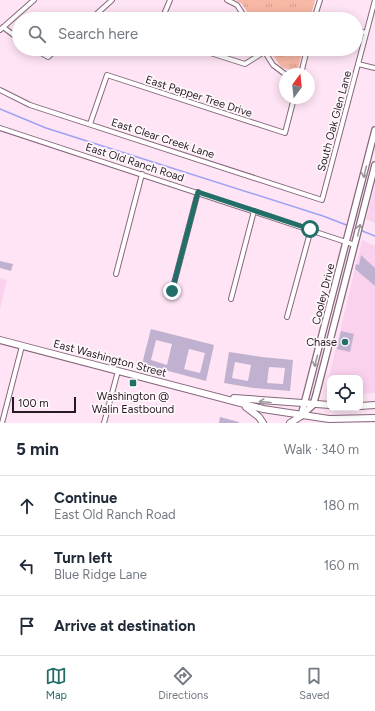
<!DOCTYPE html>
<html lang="en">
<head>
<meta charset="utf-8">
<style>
  body { margin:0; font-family:Figtree,sans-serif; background:#f2f2f3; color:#1f2937 }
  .controls { position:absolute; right:12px; bottom:12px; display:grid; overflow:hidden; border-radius:8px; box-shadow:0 2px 10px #0003 }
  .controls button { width:36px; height:36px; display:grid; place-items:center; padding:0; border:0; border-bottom:1px solid #e0e1e3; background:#fff; color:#1f2937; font:20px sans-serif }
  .compass { position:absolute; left:279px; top:68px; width:36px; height:36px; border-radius:50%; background:#fff; box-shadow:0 2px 10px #0003; rotate:15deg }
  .scale { position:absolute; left:12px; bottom:10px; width:64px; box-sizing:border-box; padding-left:4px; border:2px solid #261a22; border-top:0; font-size:11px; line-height:14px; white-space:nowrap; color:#261a22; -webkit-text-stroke:3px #fff8fc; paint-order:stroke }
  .stop { position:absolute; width:12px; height:12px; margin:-9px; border:3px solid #246e6a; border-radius:50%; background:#fff }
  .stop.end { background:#246e6a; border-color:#fff; box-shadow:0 1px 4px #0008 }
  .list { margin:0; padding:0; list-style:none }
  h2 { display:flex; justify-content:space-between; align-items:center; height:52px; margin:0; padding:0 16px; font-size:17px }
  h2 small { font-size:13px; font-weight:400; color:#747a83 }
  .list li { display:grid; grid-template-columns:26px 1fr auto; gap:12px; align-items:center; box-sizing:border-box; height:60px; padding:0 16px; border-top:1px solid #e0e1e3 }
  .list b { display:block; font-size:15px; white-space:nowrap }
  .list p { margin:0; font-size:13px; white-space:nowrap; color:#747a83 }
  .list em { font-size:13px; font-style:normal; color:#747a83 }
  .icon { flex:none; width:22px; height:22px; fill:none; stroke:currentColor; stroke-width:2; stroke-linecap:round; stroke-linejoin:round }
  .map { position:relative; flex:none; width:375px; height:423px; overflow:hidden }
  .search { position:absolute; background:#fff; box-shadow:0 2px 10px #0003; left:12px; right:12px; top:12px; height:44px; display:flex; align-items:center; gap:10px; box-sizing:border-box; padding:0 14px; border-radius:22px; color:#747a83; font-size:15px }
  .sheet { height:232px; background:#fff }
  nav { display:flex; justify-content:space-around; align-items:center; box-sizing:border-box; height:56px; border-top:1px solid #e0e1e3; background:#fff; font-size:11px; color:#747a83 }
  nav a { display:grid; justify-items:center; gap:2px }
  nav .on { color:#246e6a }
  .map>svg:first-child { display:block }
  .built { fill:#fbd2ee }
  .park { fill:url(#park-tufts) }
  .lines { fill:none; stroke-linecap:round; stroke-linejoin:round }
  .stream { stroke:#9ba2f4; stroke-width:1.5 }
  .building { fill:#c1b1d0; fill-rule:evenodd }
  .street-casing { stroke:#86687c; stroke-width:6 }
  .secondary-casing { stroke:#86687c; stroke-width:8 }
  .primary-casing { stroke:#86687c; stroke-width:8 }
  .street { stroke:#fff; stroke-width:4 }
  .secondary { stroke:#fff; stroke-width:5.5 }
  .primary { stroke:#fff; stroke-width:6 }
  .oneway { stroke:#9d989c }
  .route { stroke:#246e6a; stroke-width:5 }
  .poi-dot { fill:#246e6a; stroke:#fff8fc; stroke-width:1.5 }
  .labels { text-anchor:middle; stroke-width:3.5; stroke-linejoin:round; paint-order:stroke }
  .street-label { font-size:11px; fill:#261a22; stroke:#fff8fc }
  .poi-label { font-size:11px; fill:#261a22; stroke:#fff8fc; text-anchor:end }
</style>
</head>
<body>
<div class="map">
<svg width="375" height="423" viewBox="0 0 375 423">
  <defs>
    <pattern id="park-tufts" width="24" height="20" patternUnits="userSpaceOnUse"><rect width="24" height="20" fill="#f7b8a5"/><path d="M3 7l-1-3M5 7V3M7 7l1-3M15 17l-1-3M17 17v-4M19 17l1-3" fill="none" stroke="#d49e8e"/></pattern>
  </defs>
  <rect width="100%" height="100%" fill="#ffe4f5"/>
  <!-- built -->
  <path class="built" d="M375,186V223L366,219Z
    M362,240L375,246V393L360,394V378H330V389L327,385Z
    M0,278L7,280L0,309Z"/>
  <!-- park -->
  <path class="park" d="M236,0H315L310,19H252L242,4Z
    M269,49H303L297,72L281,67Z"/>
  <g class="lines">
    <!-- stream -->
    <path class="stream" d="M0,109L46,128L323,216L349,226
      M360,230L375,236"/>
  </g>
  <!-- building -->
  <path class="building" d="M361,255L375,268V286L355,269L356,264L359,265Z
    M0,261L13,264L11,271L0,268Z
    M151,329L214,345L206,381L142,364ZM156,340L172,344L167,365L151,360ZM189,349L205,353L200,373L184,369Z
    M341,331L354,334L350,352L337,349Z
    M229,352L262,357L293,360L290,391L253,388L224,383ZM235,362L251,365L248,381L232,378ZM269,367L285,368L283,384L267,383Z
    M220,417L239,422V423H219Z"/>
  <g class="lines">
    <defs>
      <path id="street" d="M227,0L237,5L246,19
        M91,19L112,0
        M162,19L170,0
        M314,19L320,0
        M3,27L19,39
        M0,30L34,0
        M356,30L366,33
        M34,49L48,57L57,49
        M198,49L245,64L264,52
        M263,49L273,65L285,74
        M358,64L375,68
        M301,74L307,49
        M0,90L30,105L322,200L375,0
        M90,124L107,75L285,133L294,98
        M0,128L355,245
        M116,274L142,174
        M172,291L198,192
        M231,299L254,211
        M287,317L311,229
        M2,423L22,346
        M104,423L118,371"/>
      <path id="secondary" d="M301,416L375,130
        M301,416L313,405L316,395L375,165"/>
      <path id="primary" d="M0,340L263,409L329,419L375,418
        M234,398L330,405
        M360,406L375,405
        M246,407L259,417L263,423
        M290,423L301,416"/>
    </defs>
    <!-- street casing -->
    <use href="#street" class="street-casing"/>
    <!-- secondary casing -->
    <use href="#secondary" class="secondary-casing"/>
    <!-- primary casing -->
    <use href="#primary" class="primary-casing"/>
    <!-- street -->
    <use href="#street" class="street"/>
    <!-- secondary -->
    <use href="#secondary" class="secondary"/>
    <!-- primary -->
    <use href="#primary" class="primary"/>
  </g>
  <!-- one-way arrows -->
  <defs><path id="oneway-shaft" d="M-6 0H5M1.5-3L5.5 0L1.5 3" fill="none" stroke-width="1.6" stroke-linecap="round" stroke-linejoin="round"/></defs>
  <g class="oneway">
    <use href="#oneway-shaft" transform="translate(365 172) rotate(104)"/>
    <use href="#oneway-shaft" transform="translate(359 230) rotate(-77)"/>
    <use href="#oneway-shaft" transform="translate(316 361) rotate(105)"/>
    <use href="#oneway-shaft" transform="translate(265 402) rotate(-175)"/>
  </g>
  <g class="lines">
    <!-- route -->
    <path class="route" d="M172,291L198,192L310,229"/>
  </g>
  <!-- markers -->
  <g class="poi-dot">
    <circle cx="345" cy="342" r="4"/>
    <rect x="129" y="379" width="8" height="8" rx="2"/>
  </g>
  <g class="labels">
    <!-- street labels -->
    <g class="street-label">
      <text transform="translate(199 96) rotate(18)" y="4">East Pepper Tree Drive</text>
      <text transform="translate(334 121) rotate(-75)" y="4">South Oak Glen Lane</text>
      <text transform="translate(163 138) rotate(18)" y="4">East Clear Creek Lane</text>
      <text transform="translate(135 162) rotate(18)" y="4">East Old Ranch Road</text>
      <text transform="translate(323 294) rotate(-76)" y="4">Cooley Drive</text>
      <text transform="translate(110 358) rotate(15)" y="4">East Washington Street</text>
    </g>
    <!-- poi labels -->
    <g class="poi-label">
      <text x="337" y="346">Chase</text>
      <text x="133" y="400" text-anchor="middle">Washington @<tspan x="133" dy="13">Walin Eastbound</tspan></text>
    </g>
  </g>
</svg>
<div class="controls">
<button><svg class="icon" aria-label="locate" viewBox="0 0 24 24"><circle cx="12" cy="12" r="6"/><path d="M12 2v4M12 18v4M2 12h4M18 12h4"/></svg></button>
</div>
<svg class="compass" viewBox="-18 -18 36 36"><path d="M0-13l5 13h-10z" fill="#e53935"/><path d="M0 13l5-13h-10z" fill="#747a83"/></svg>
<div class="scale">100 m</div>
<div class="stop" style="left:310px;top:229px"></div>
<div class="stop end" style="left:172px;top:291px"></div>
<div class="search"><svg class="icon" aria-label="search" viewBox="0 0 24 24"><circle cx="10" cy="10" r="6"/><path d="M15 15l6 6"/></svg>Search here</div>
</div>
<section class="sheet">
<h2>5 min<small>Walk · 340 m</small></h2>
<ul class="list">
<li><svg class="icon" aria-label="ahead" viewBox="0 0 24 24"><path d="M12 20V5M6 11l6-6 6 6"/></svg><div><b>Continue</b><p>East Old Ranch Road</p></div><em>180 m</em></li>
<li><svg class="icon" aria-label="left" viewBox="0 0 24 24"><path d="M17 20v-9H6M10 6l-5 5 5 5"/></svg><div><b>Turn left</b><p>Blue Ridge Lane</p></div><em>160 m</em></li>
<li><svg class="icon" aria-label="arrive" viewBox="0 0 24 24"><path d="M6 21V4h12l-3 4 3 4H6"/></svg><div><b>Arrive at destination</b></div></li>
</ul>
</section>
<nav>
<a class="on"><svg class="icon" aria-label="map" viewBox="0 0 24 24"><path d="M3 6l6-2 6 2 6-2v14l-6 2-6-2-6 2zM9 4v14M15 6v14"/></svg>Map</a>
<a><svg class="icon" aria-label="directions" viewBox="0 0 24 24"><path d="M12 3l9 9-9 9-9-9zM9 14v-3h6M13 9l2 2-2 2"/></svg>Directions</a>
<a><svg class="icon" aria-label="saved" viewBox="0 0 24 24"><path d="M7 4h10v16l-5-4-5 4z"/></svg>Saved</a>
</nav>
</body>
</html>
